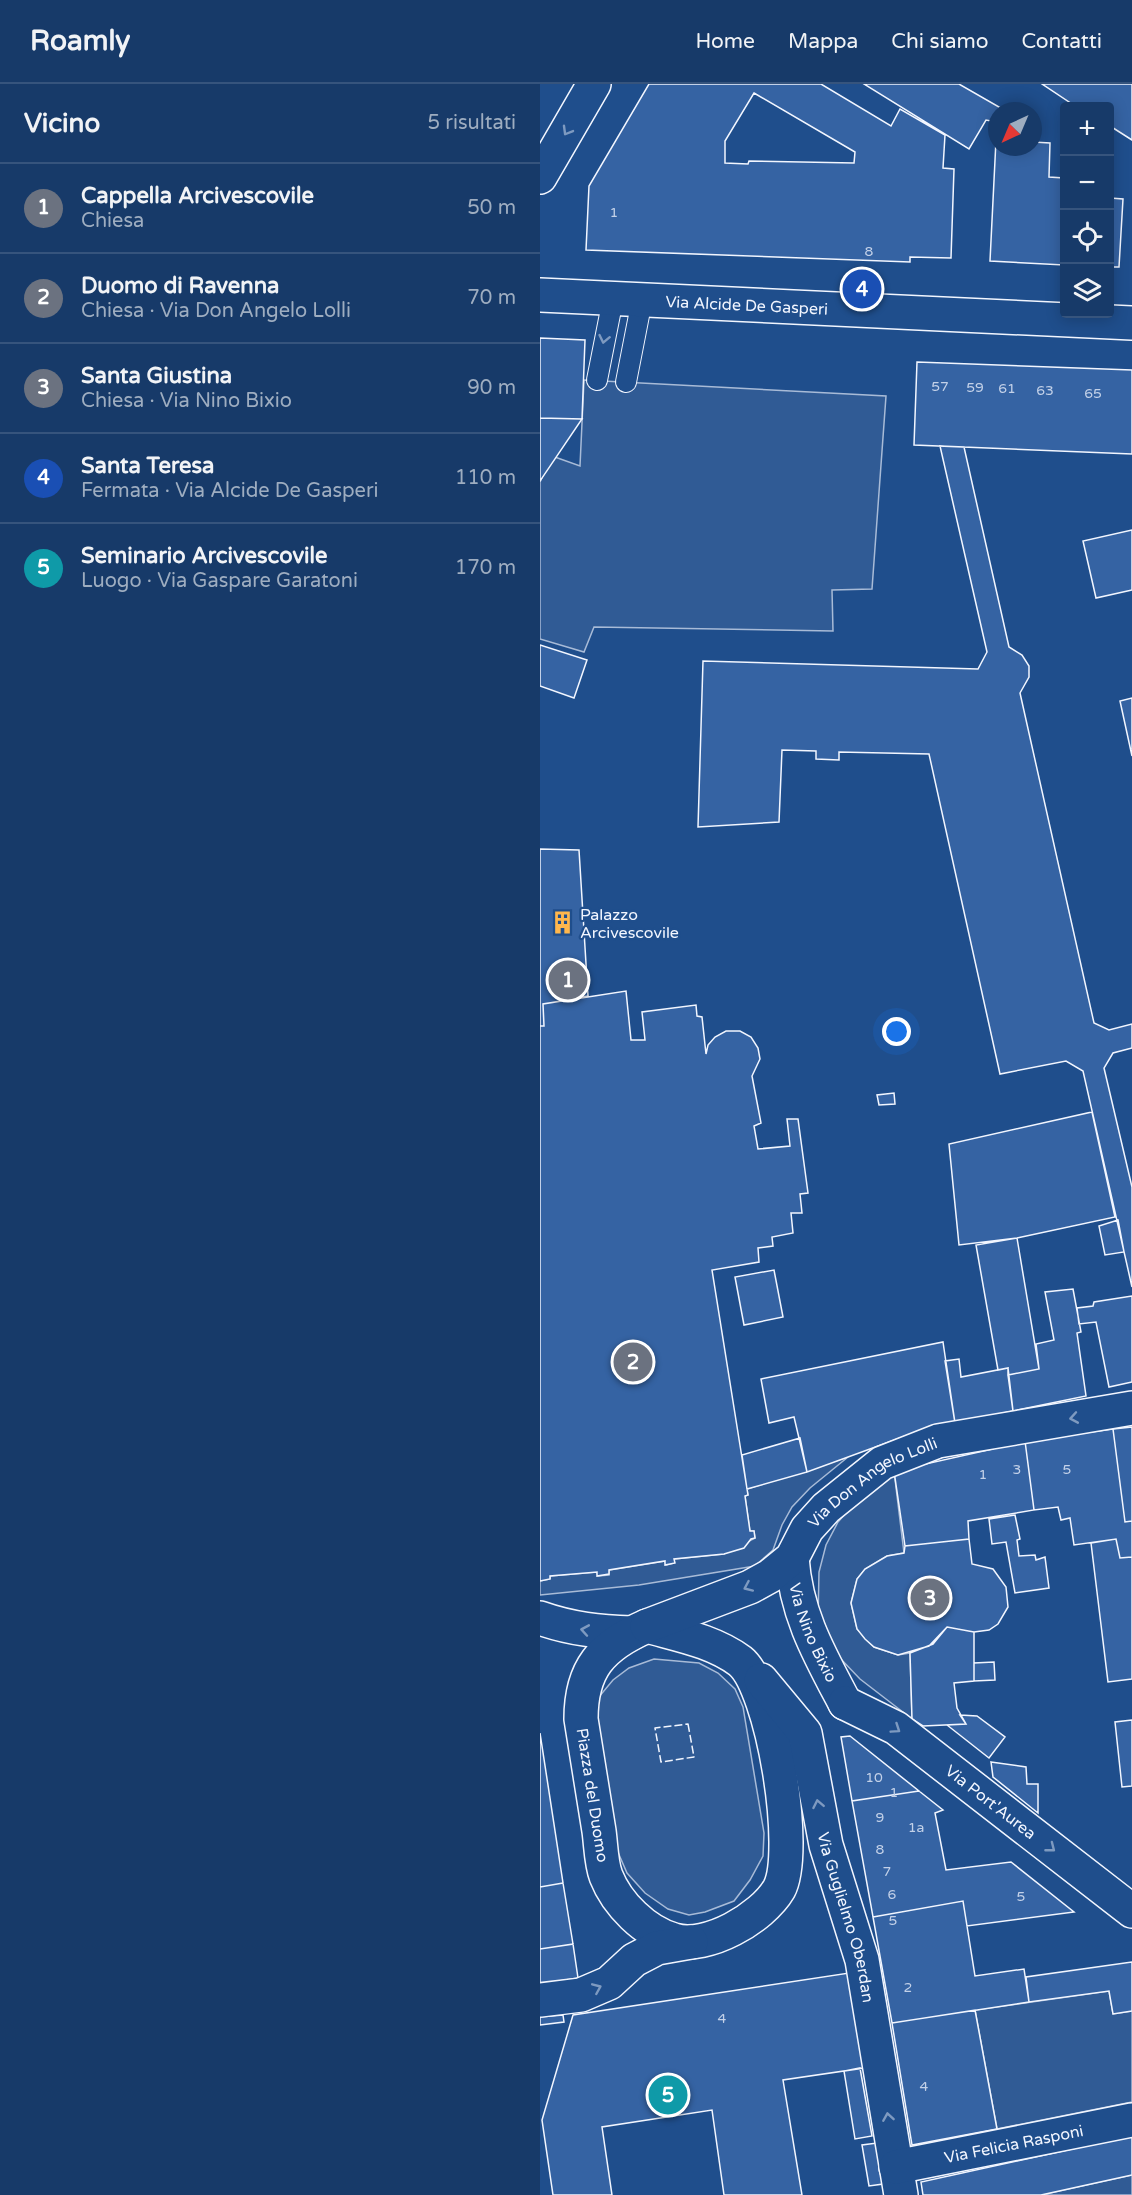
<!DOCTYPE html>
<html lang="it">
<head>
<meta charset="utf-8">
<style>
  body { margin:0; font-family:"Varela Round",sans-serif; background:#244571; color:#f1f3f6 }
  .controls { position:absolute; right:18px; top:18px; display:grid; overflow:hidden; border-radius:6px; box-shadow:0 3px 15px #0003 }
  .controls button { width:54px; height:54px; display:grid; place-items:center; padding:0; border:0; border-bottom:2px solid #36547d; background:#173a69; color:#f1f3f6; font:30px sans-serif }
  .compass { position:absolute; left:448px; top:18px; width:54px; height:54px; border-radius:50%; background:#173a69; box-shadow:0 3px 15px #0003; rotate:224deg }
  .you { position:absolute; left:357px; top:948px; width:21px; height:21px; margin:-15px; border:4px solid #fff; border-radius:50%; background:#1a73e8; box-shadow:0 0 0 9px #1a73e833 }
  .badge { display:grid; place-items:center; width:39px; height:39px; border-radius:50%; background:#8bbbb9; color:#fff; font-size:20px; font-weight:700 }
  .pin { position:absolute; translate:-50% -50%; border:3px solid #fff; box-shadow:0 2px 6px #0006 }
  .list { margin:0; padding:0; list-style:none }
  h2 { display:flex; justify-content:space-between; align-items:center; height:78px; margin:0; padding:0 24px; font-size:26px }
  h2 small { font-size:20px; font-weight:400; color:#9eadc0 }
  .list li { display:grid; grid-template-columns:39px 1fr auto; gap:18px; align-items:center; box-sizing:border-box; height:90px; padding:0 24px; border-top:2px solid #36547d }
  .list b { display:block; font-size:22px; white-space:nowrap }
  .list p { margin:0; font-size:20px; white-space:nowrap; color:#9eadc0 }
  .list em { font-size:20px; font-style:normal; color:#9eadc0 }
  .icon { flex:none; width:33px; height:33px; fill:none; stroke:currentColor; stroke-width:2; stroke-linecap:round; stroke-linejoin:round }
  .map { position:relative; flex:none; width:592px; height:2111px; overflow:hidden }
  header { display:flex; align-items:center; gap:36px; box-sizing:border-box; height:84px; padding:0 30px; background:#173a69; border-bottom:2px solid #36547d }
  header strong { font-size:28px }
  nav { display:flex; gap:33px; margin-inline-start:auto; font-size:21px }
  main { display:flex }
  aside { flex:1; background:#173a69 }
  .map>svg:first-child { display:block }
  .built { fill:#305b95; stroke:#a8bbd7; stroke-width:1.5 }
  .building { fill:#3563a3; stroke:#f2f6ff; stroke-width:1.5; fill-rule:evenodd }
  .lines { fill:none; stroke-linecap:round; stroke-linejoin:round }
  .lane-casing { stroke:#f2f6ff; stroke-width:22 }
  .street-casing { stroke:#f2f6ff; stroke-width:36 }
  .lane { stroke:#1f4e8c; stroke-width:20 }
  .street { stroke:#1f4e8c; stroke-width:33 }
  .fence { stroke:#f2f6ff; stroke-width:1.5; stroke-dasharray:8 3; stroke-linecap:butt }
  .oneway { stroke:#7e9ac0 }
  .labels { text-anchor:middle; stroke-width:4.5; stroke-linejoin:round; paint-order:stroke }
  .number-label { font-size:14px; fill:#c3d1e8 }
  .street-label { font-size:16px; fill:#f2f6ff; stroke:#1f4e8c }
  .poi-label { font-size:16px; fill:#f2f6ff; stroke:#1f4e8c; text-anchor:start }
</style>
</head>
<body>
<header>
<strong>Roamly</strong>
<nav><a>Home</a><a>Mappa</a><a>Chi siamo</a><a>Contatti</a></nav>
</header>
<main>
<aside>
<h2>Vicino<small>5 risultati</small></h2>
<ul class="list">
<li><span class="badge" style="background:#6b7280">1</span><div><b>Cappella Arcivescovile</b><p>Chiesa</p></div><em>50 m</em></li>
<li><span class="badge" style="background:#6b7280">2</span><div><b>Duomo di Ravenna</b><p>Chiesa · Via Don Angelo Lolli</p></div><em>70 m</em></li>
<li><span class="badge" style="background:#6b7280">3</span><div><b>Santa Giustina</b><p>Chiesa · Via Nino Bixio</p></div><em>90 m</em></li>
<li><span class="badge" style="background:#1a4fb4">4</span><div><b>Santa Teresa</b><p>Fermata · Via Alcide De Gasperi</p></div><em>110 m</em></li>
<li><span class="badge" style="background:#0f9aa8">5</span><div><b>Seminario Arcivescovile</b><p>Luogo · Via Gaspare Garatoni</p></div><em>170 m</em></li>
</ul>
</aside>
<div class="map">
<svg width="592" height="2111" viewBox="0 0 592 2111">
  <rect width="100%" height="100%" fill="#1f4e8c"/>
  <!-- built -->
  <path class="built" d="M44,296L346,312L332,505L292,506L293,547L54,543L44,568L0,555V398L12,372L40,382Z
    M308,1373L270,1404L252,1423L242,1441L233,1466L215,1482L99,1501L0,1511V1497L10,1495V1492L57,1488L58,1492L69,1491V1486L125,1477L126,1481L134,1479V1475L184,1470L215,1454L214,1447H210L205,1412L208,1411L207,1405Z
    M354,1387L364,1469L347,1472L325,1485L317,1495L311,1519L317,1545L334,1563L358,1571L370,1569L372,1635L320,1595L298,1572L278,1535L279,1488L286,1461L298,1438L313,1421Z
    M114,1575L159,1579L178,1589L195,1605L203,1623L224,1749L223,1772L210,1796L194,1817L165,1828L149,1831L128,1825L105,1809L87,1789L77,1766L55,1633L58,1614L73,1596L89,1584Z
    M569,1907L573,1930L592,1927V2018L457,2045L435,1926Z
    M592,2091V2111H501Z"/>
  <!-- building -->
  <path class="building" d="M109,0H281L351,42L360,25L405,51L403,84L414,85L411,174L370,173V178L46,166L49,102ZM214,9L315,68L314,79L209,77L208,80L185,79V57Z
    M324,0H419L466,27H457V38L446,36L429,65Z
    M502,0H592V56L570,42V22H531L532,20Z
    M456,56L457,63H493V58L510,59L509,93L524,94V181L450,177Z
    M570,114L583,115L579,183H570Z
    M0,254L45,256L42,335L0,334Z
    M377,278L592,286V370L374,361Z
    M0,334L42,335L0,397Z
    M400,362L424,363L469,563L482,571L489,582V593L480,609L554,939L569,946L592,940V964L573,969L564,984L592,1103V1203L543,987L526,977L460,990L389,670L299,668V676L276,675V667L242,666L239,738L158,743L163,577L438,585L447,568Z
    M592,446V506L556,514L543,457Z
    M0,561L47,576L34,614L0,602Z
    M592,614V672L580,617Z
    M0,765L39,766L48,912L3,920L4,942H0Z
    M86,907L91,956H105L102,928L156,921L157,932L162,933L166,970L168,961L175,953L186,947H200L211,953L218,964L220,975L212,992L221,1039L214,1042L218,1065L250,1062L247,1035H258L268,1109L260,1110L262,1129H251L253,1149L232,1153L233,1162L218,1164L219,1178L172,1186L207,1405L208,1411L205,1412L210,1447H214L215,1454L211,1455L204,1464L184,1470L134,1475L135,1479L125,1481V1477L69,1486V1490L57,1492V1488L10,1492V1495L0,1497V942H4L3,920Z
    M354,1009L355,1020L339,1021L337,1011Z
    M552,1028L575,1133L477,1154L419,1161L409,1060Z
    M578,1136L584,1168L565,1171L559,1142Z
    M477,1154L499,1285L468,1291V1284L458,1286L436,1161Z
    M234,1186L243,1233L204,1241L195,1193Z
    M533,1205L541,1248L537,1249L546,1312L473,1327L468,1291L499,1285L496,1260L514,1256L505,1208Z
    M592,1212V1298L569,1303L556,1238L539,1240L537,1224L553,1222L554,1218Z
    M403,1258L415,1339L371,1350L267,1388L254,1333L229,1339L221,1295Z
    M419,1275L421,1293L468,1284L473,1327L415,1339L405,1277Z
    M592,1343V1437L585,1438L573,1345Z
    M573,1345L585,1438L592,1437V1473L580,1474L576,1455L534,1461L530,1434L521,1436L518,1423L494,1426L485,1357Z
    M260,1354L267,1388L207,1405L202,1371Z
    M485,1357L494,1426L428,1437L429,1455L365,1462L354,1387L453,1365V1361Z
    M475,1431L480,1455L477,1456L479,1472L495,1471L496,1476L505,1473L509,1504L475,1509L466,1458L452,1460L449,1435Z
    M429,1455L432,1480L453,1485L466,1503L468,1523L458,1540L449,1546L434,1548L407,1543L389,1562L358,1571L334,1563L325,1555L317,1545L311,1519L317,1495L325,1485L347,1472L364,1469L365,1462Z
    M576,1455L580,1474L592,1473V1595L568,1598L551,1459Z
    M407,1543L434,1548V1597L414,1599L417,1624L426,1640L383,1642L372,1635L370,1569L393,1560Z
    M454,1578L455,1596L434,1597V1579Z
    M420,1631L437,1632L465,1653L449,1674L407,1641L426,1640Z
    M592,1636V1702L582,1703L575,1638Z
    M0,1649L23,1799L0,1803Z
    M310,1652L379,1707L312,1717L301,1653Z
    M451,1678L486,1683L487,1700H498V1729L453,1693Z
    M379,1707L403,1726L395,1729L406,1786L471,1778L534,1828L427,1842L423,1817L333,1833L312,1717Z
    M23,1799L33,1860L0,1865V1803Z
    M423,1817L435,1892L484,1885L489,1918L352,1939L333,1833Z
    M33,1860L38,1894L0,1900V1865Z
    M592,1878V1927L573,1930L569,1907L489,1918L486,1893Z
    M309,1889L324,1984L243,1996L262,2111H184L172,2026L62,2043L72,2111H13L2,2036L33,1931Z
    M435,1926L457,2045L372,2061L352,1939Z
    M23,1931L24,1938L0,1941V1933Z
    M320,1984L332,2052L315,2055L304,1987Z
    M592,2052V2091L501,2111H383L381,2098Z
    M337,2059L343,2100L329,2102L322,2061Z"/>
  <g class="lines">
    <defs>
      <path id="lane" d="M57,296L73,215
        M86,298L102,216"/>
      <g id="street">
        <path d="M0,93L54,0"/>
        <path id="s1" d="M0,211L592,239"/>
        <path id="s2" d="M252,1474C256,1530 279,1570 305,1619"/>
        <path d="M0,1534C31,1545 60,1548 92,1549"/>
        <path d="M107,1542C139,1551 173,1557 200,1577C233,1603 259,1768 239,1805C222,1834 167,1866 134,1856C105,1848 77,1820 66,1792C61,1779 61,1761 59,1747C53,1710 47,1672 41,1635C41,1585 61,1562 107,1542Z"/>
        <path id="s3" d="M107,1542L210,1503L230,1492L252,1474L267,1445L286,1424L342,1379L398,1357L592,1324"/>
        <path id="s4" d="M221,1596L265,1649L286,1761L322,1876L361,2111"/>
        <path id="s5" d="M305,1619L356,1644L592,1827"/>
        <path d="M0,1916L41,1911L69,1899L94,1876L117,1864L151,1858"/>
        <path id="s6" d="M356,2083L592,2036"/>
      </g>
    </defs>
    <!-- lane casing -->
    <use href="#lane" class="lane-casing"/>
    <!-- street casing -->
    <use href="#street" class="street-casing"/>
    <!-- lane -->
    <use href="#lane" class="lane"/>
    <!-- street -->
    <use href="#street" class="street"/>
    <!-- fence -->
    <path class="fence" d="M148,1640L154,1673L121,1678L115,1644Z"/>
  </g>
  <!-- one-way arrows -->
  <defs><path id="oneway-chevron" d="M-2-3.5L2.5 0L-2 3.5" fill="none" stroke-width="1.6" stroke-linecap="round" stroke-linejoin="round" transform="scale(1.5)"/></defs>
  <g class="oneway">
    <use href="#oneway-chevron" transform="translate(27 47) rotate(120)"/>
    <use href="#oneway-chevron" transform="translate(64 255) rotate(102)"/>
    <use href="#oneway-chevron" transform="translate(534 1334) rotate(170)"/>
    <use href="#oneway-chevron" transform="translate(208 1503) rotate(156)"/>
    <use href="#oneway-chevron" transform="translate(45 1546) rotate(-170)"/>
    <use href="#oneway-chevron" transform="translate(356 1645) rotate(34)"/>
    <use href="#oneway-chevron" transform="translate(278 1720) rotate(-101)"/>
    <use href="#oneway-chevron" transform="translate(511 1764) rotate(38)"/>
    <use href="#oneway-chevron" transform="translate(57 1904) rotate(-23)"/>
    <use href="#oneway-chevron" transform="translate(348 2033) rotate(-99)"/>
  </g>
  <!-- icons -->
  <defs>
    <symbol id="building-bare" viewBox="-9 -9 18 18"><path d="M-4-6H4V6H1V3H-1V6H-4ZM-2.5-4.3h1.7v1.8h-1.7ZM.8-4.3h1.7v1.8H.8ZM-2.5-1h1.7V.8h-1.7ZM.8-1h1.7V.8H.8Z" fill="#ffb74d" stroke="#1f4e8c" stroke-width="2.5" paint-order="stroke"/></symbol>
  </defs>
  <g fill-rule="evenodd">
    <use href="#building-bare" x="6" y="822" width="33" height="33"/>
  </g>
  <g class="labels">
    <!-- number labels -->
    <g class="number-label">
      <text x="74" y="133">1</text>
      <text x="329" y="172">8</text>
      <text x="400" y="307">57</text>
      <text x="435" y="308">59</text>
      <text x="467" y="309">61</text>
      <text x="505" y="311">63</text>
      <text x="553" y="314">65</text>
      <text x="477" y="1390">3</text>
      <text x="527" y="1390">5</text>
      <text x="443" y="1395">1</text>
      <text x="334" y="1698">10</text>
      <text x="354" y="1713">1</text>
      <text x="340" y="1738">9</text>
      <text x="376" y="1748">1a</text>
      <text x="340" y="1770">8</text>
      <text x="347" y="1792">7</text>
      <text x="352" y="1815">6</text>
      <text x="481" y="1817">5</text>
      <text x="353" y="1841">5</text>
      <text x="368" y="1908">2</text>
      <text x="182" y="1939">4</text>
      <text x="384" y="2007">4</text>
    </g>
    <!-- street labels -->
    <g class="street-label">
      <text dy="6" stroke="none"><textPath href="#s1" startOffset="207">Via Alcide De Gasperi</textPath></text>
      <text dy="6" stroke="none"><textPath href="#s3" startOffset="276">Via Don Angelo Lolli</textPath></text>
      <text dy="6" stroke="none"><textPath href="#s2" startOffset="78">Via Nino Bixio</textPath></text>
      <text transform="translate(53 1711) rotate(81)" y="6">Piazza del Duomo</text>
      <text dy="6" stroke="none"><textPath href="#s5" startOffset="177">Via Port'Aurea</textPath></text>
      <text dy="6" stroke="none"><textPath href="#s4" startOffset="258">Via Guglielmo Oberdan</textPath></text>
      <text dy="6" stroke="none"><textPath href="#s6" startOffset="120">Via Felicia Rasponi</textPath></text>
    </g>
    <!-- poi labels -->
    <g class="poi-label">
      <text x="40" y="836">Palazzo<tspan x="40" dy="18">Arcivescovile</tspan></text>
    </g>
  </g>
</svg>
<div class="controls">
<button>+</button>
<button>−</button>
<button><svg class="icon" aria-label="locate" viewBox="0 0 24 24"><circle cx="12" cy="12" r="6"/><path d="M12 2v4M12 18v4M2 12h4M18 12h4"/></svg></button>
<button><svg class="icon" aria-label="layers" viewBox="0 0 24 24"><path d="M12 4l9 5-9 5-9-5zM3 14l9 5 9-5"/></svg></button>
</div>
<svg class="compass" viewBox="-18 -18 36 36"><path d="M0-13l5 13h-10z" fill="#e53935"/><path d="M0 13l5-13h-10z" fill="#9eadc0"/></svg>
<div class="you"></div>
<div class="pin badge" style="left:28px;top:896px;background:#6b7280">1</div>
<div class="pin badge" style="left:93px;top:1278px;background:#6b7280">2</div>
<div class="pin badge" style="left:390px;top:1514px;background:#6b7280">3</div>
<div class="pin badge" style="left:322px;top:205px;background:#1a4fb4">4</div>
<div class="pin badge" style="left:128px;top:2011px;background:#0f9aa8">5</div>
</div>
</main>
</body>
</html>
